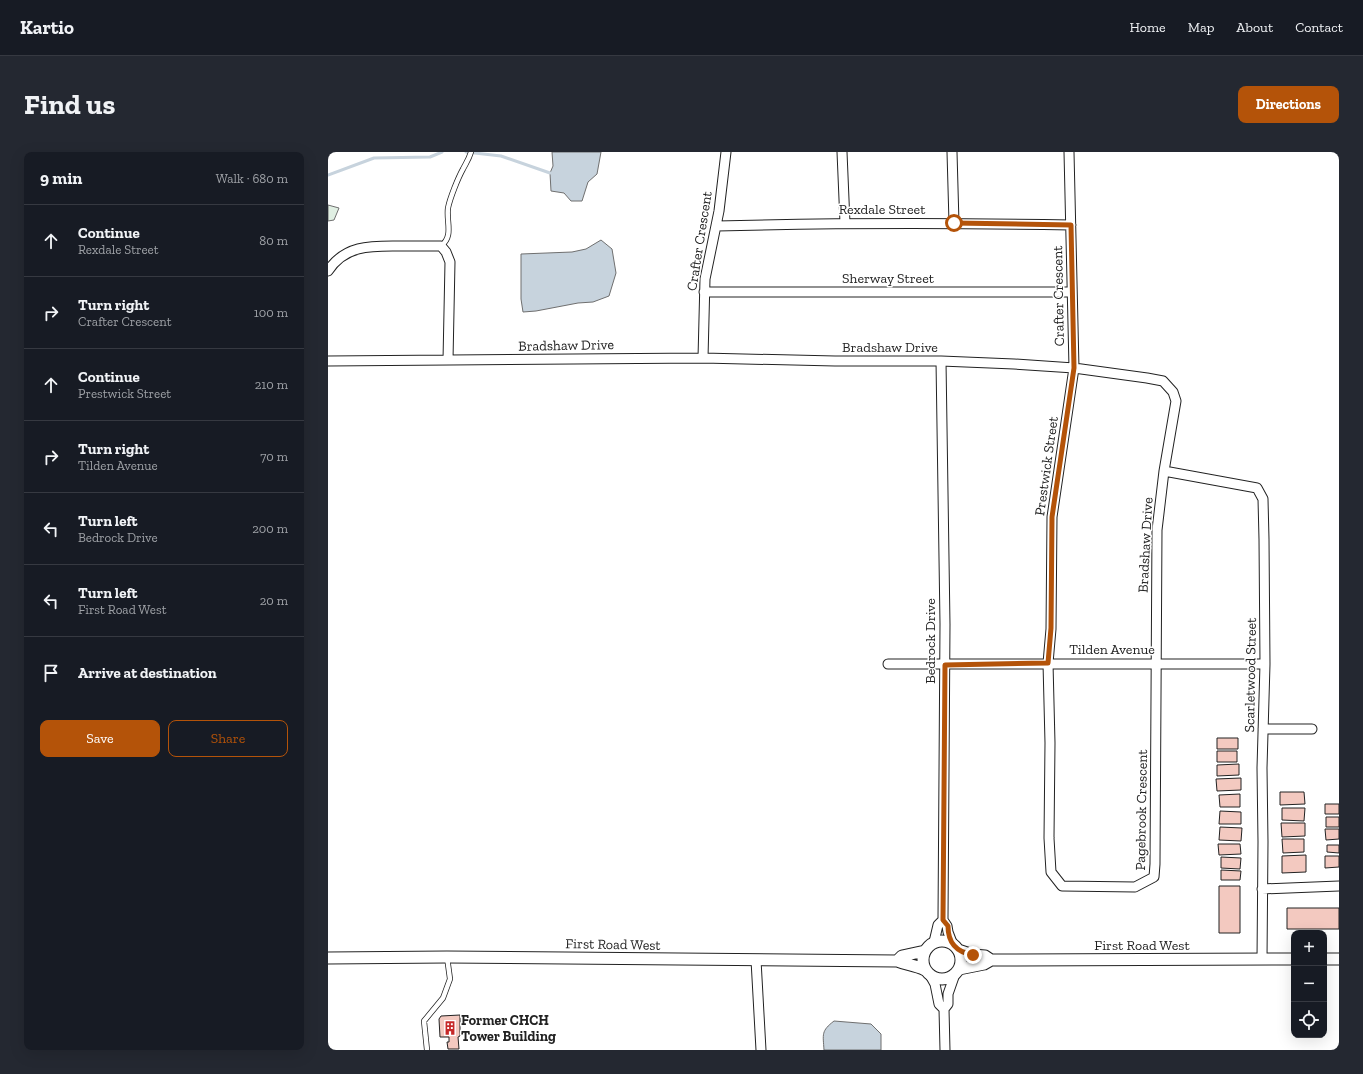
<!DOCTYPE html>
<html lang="en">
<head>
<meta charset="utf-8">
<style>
  body { margin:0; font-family:"Zilla Slab",serif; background:#242831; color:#f1f3f6 }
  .controls { position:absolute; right:12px; bottom:12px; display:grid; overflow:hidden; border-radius:8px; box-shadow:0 4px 16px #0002 }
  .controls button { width:36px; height:36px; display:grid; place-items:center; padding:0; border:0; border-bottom:1px solid #363941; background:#171b24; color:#f1f3f6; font:20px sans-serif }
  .stop { position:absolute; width:12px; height:12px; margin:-9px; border:3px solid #b45309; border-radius:50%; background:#fff }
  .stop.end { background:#b45309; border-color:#fff; box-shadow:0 1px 4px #0008 }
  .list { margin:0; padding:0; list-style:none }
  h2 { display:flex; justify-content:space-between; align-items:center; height:52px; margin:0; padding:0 16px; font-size:17px }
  h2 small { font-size:13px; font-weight:400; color:#9ea1a6 }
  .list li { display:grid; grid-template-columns:26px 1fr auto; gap:12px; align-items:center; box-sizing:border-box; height:72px; padding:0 16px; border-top:1px solid #363941 }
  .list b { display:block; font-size:15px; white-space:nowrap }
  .list p { margin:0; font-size:13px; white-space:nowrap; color:#9ea1a6 }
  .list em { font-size:13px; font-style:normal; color:#9ea1a6 }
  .actions { display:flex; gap:8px; padding:12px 16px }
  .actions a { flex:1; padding:9px 0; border:1px solid #b45309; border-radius:8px; text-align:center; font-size:14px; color:#b45309 }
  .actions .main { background:#b45309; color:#fff }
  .icon { flex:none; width:22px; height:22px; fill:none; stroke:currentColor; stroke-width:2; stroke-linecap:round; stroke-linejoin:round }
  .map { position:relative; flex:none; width:1011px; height:898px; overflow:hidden; border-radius:8px }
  header { display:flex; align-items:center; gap:24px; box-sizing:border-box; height:56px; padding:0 20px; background:#171b24; border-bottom:1px solid #363941 }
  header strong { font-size:19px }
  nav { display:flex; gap:22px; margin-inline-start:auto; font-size:14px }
  .intro { display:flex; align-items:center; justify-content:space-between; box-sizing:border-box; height:96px; padding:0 24px }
  h1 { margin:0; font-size:28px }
  .button { padding:10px 18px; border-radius:8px; background:#b45309; color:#fff; font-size:14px; font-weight:700 }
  main { display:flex; gap:24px; padding:0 24px }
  aside { flex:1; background:#171b24; border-radius:8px; box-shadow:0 4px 16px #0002 }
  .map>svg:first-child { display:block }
  .green { fill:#e0efe3; stroke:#6f6f6f }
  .water { fill:#c7d3dd; stroke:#6f6f6f }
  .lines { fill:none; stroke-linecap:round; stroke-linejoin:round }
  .stream { stroke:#c7d3dd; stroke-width:3 }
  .building { fill:#f3c9c0; stroke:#222 }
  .service-casing { stroke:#222; stroke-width:6 }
  .minor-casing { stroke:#222; stroke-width:11 }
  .tertiary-casing { stroke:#222; stroke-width:13 }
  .service { stroke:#fff; stroke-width:4.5 }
  .minor { stroke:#fff; stroke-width:9 }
  .tertiary { stroke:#fff; stroke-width:11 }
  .route { stroke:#b45309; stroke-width:5 }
  .labels { text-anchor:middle; stroke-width:3; stroke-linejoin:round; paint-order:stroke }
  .street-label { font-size:14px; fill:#222; stroke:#fff }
  .poi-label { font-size:14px; font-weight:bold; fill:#222; stroke:#fff; text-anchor:start }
</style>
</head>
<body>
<header>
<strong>Kartio</strong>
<nav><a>Home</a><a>Map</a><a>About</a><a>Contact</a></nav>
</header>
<div class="intro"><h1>Find us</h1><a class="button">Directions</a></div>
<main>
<aside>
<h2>9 min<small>Walk · 680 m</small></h2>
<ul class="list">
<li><svg class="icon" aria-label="ahead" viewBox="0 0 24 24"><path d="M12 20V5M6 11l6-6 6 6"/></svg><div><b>Continue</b><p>Rexdale Street</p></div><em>80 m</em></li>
<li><svg class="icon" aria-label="right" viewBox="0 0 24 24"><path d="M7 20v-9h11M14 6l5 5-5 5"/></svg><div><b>Turn right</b><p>Crafter Crescent</p></div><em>100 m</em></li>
<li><svg class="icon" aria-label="ahead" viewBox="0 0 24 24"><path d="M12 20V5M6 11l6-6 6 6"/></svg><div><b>Continue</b><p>Prestwick Street</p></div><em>210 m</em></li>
<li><svg class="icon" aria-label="right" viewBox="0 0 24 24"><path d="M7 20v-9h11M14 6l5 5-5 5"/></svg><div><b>Turn right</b><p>Tilden Avenue</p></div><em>70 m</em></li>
<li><svg class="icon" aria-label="left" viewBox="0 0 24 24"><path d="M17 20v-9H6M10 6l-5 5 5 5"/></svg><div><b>Turn left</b><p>Bedrock Drive</p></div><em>200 m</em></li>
<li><svg class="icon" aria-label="left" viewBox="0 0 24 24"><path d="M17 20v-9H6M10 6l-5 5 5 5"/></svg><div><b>Turn left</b><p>First Road West</p></div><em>20 m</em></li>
<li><svg class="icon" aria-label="arrive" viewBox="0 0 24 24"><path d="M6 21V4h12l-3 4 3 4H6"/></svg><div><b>Arrive at destination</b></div></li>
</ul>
<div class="actions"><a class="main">Save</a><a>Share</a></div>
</aside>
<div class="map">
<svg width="1011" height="898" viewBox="0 0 1011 898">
  <rect width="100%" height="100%" fill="#fff"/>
  <!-- green -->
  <path class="green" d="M0,53L11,56L6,68L0,69Z"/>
  <!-- water -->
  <path class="water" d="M224,0H273L269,22L260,30L254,49H243L236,41L223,39L222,21L225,14Z
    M273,88L284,97L288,121L281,144L265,150L250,151L208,159L195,160L193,147V102L244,100L258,97Z
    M506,869L543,872L553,882V898H496C495,882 493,879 506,869Z"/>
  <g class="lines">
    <!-- stream -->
    <path class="stream" d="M138,0L173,4L222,21
      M0,23L46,6L102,5L114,0"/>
  </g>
  <!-- building -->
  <path class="building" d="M889,586H910V597H889Z
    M889,599H909V610H889Z
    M911,612V623L889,624V613Z
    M913,626V638L889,639L888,627Z
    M952,640H976L977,652L952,653Z
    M912,642V655H892L891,643Z
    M997,652H1011V662H997Z
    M954,656H977L976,669L954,668Z
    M892,659L913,660V672H891Z
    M998,665H1011V675H998Z
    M953,671H977V684L954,685Z
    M892,675L914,676L913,689L891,688Z
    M997,677H1011V687L998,688Z
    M954,687H976V700L955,701Z
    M890,692H912L913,702L891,703Z
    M999,693H1011V701L999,700Z
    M978,703V720L954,721V704Z
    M997,704H1011V715L997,716Z
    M893,705L913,706L912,717L893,716Z
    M893,718L913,719L912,728H893Z
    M891,734H912V781H891Z
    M959,756H1011V777H959Z
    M132,863V884L130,885L131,897H120L119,890H121V885H112L111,867L113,864Z"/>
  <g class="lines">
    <defs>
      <path id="service" d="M113,94C126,84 118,70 120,56C122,46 130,26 135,17C138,11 141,7 143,0
        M99,898L96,869L115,846L122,827L119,805"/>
      <path id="minor" d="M514,0L517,71
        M624,0L626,71
        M389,74C507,71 625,71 743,73
        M0,119C18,91 47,94 76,94C88,94 101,94 113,94L118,100L122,110L120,208
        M376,140H744
        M375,206L377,127L391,59L398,0
        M0,209L375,206L507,209H613L686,212L746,216L819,226L835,229L845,240L848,249L836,319L829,378L827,712L826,725L807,735L734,734L723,720L721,686L722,591L720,511L723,477L724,365L746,216L741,0
        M836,319L929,336L935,347L936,387L937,512L934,616L935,690L934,807
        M560,512H937
        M935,577H984
        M934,737L1011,734
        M615,768L619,774L620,780L625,793
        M606,790L610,773L615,768L617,472L613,209
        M428,808L433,898
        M602,823L607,832L611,852L616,857
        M617,898L616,857L620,852V842L627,822"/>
      <path id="tertiary" d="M595 808a19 19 0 1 1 38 0a19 19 0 1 1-38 0Z
        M630,798L645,803L657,804L663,808L966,807
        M0,806L119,805L569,809C579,813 587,813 597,818
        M996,807H1011
        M569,809L574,804L597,799
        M631,817L656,812L663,808"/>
    </defs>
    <!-- service casing -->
    <use href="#service" class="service-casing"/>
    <!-- minor casing -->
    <use href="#minor" class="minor-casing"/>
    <!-- tertiary casing -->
    <use href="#tertiary" class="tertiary-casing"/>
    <!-- service -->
    <use href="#service" class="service"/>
    <!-- minor -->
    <use href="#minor" class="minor"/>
    <!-- tertiary -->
    <use href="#tertiary" class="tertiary"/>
  </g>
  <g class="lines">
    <!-- route -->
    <path class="route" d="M626,71L743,73L746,216L724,365L723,476L720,511L617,513L615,768L620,774C620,791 628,800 645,803"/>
  </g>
  <!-- icons -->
  <defs>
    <symbol id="building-bare" viewBox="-9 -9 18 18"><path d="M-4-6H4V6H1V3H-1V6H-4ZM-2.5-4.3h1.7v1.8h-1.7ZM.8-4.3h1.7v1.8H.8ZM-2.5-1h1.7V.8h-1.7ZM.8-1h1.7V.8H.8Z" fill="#c62828" stroke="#fff" stroke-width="2.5" paint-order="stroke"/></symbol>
  </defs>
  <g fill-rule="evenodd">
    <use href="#building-bare" x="112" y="866" width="20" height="20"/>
  </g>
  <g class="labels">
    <!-- street labels -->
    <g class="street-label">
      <text x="554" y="62">Rexdale Street</text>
      <text transform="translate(371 89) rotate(-81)" y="5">Crafter Crescent</text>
      <text x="560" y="131">Sherway Street</text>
      <text transform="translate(730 144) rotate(-91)" y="5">Crafter Crescent</text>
      <text transform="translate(238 193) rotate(-1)" y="5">Bradshaw Drive</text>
      <text x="562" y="200">Bradshaw Drive</text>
      <text transform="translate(718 314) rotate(-82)" y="5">Prestwick Street</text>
      <text transform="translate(817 393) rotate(-87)" y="5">Bradshaw Drive</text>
      <text transform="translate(602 489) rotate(-90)" y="5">Bedrock Drive</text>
      <text x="784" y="502">Tilden Avenue</text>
      <text transform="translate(922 523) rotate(-89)" y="5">Scarletwood Street</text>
      <text transform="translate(813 658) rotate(-89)" y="5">Pagebrook Crescent</text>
      <text transform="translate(285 792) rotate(1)" y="5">First Road West</text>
      <text x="814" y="798">First Road West</text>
    </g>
    <!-- poi labels -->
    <g class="poi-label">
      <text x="133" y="873">Former CHCH<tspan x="133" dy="16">Tower Building</tspan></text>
    </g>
  </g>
</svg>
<div class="controls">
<button>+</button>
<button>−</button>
<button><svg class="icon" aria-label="locate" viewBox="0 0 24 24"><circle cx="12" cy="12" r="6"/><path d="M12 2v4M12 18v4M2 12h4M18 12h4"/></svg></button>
</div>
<div class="stop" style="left:626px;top:71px"></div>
<div class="stop end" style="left:645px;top:803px"></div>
</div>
</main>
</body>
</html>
